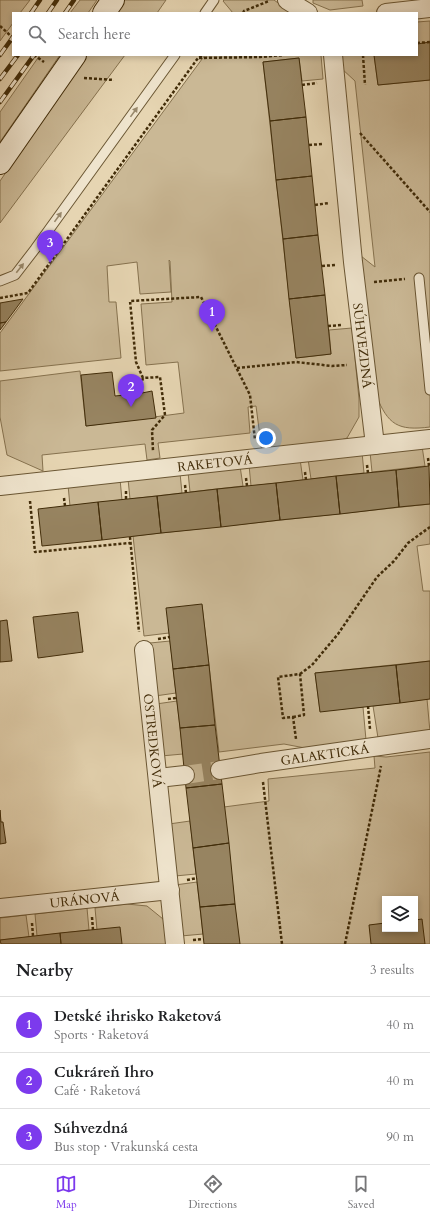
<!DOCTYPE html>
<html lang="en">
<head>
<meta charset="utf-8">
<style>
  body { margin:0; font-family:Cardo,serif; background:#f6f6f6; color:#202124 }
  .controls { position:absolute; right:12px; bottom:12px; display:grid; overflow:hidden; border-radius:0px; box-shadow:0 2px 6px #0003 }
  .controls button { width:36px; height:36px; display:grid; place-items:center; padding:0; border:0; border-bottom:1px solid #e0e0e0; background:#fff; color:#202124; font:20px sans-serif }
  .you { position:absolute; left:266px; top:438px; width:14px; height:14px; margin:-10px; border:3px solid #fff; border-radius:50%; background:#1a73e8; box-shadow:0 0 0 6px #1a73e833 }
  .badge { display:grid; place-items:center; width:26px; height:26px; border-radius:50%; background:#7c3aed; color:#fff; font-size:13px; font-weight:700 }
  .pin { position:absolute; translate:-50% -33px; filter:drop-shadow(0 1px 2px #0008) }
  .pin::after { content:''; position:absolute; top:21px; width:14px; height:12px; background:inherit; clip-path:polygon(0 0,100% 0,50% 100%) }
  .list { margin:0; padding:0; list-style:none }
  h2 { display:flex; justify-content:space-between; align-items:center; height:52px; margin:0; padding:0 16px; font-size:17px }
  h2 small { font-size:13px; font-weight:400; color:#757577 }
  .list li { display:grid; grid-template-columns:26px 1fr auto; gap:12px; align-items:center; box-sizing:border-box; height:56px; padding:0 16px; border-top:1px solid #e0e0e0 }
  .list b { display:block; font-size:15px; white-space:nowrap }
  .list p { margin:0; font-size:13px; white-space:nowrap; color:#757577 }
  .list em { font-size:13px; font-style:normal; color:#757577 }
  .icon { flex:none; width:22px; height:22px; fill:none; stroke:currentColor; stroke-width:2; stroke-linecap:round; stroke-linejoin:round }
  .map { position:relative; flex:none; width:430px; height:944px; overflow:hidden }
  .search { position:absolute; background:#fff; box-shadow:0 2px 6px #0003; left:12px; right:12px; top:12px; height:44px; display:flex; align-items:center; gap:10px; box-sizing:border-box; padding:0 14px; border-radius:0px; color:#757577; font-size:15px }
  .sheet { height:220px; background:#fff }
  nav { display:flex; justify-content:space-around; align-items:center; box-sizing:border-box; height:56px; border-top:1px solid #e0e0e0; background:#fff; font-size:11px; color:#757577 }
  nav a { display:grid; justify-items:center; gap:2px }
  nav .on { color:#7c3aed }
  .map>svg:first-child { display:block }
  .green { fill:#cab895; stroke:#86724f; fill-rule:evenodd }
  .building { fill:#978461; stroke:#412c09 }
  .lines { fill:none; stroke-linecap:round; stroke-linejoin:round }
  .minor-tunnel { stroke:#c5b390; stroke-width:18; stroke-dasharray:18 9; stroke-linecap:butt }
  .service-casing { stroke:#6a5633; stroke-width:11 }
  .minor-casing { stroke:#6a5633; stroke-width:20 }
  .secondary-casing { stroke:#412c09; stroke-width:24 }
  .path { stroke:#412c09; stroke-width:2.5; stroke-dasharray:3 2; stroke-linecap:butt }
  .service { stroke:#efe4cd; stroke-width:9 }
  .minor { stroke:#efe4cd; stroke-width:18 }
  .secondary { stroke:#efe4cd; stroke-width:22 }
  .rail-casing { stroke:#412c09; stroke-width:4.5 }
  .rail { stroke:#efe4cd; stroke-width:3; stroke-dasharray:9; stroke-linecap:butt }
  .oneway { fill:#98886b }
  .labels { text-anchor:middle; stroke-width:3.5; stroke-linejoin:round; paint-order:stroke }
  .street-label { font-size:13px; fill:#412c09; stroke:#efe4cd }
</style>
</head>
<body>
<div class="map">
<svg width="430" height="944" viewBox="0 0 430 944">
  <rect width="100%" height="100%" fill="#e6d5b2"/>
  <filter id="stains"><feTurbulence type="fractalNoise" baseFrequency=".005" numOctaves="4"/><feColorMatrix values="0 0 0 0 .2 0 0 0 0 .09 0 0 0 0 .02 0 0 0 .5 -.17"/></filter>
  <radialGradient id="worn" r=".72"><stop offset=".6" stop-color="#630" stop-opacity="0"/><stop offset="1" stop-color="#630" stop-opacity=".3"/></radialGradient>
  <!-- green -->
  <path class="green" d="M0,0H30L20,13H13V23L0,41Z
    M80,0H97L88,13H70Z
    M124,0H166L157,13H116Z
    M224,0H274L292,13H233L223,1Z
    M313,0H362L363,6L330,10L313,3Z
    M430,21V42L417,44V22Z
    M40,55H60L0,142V112Z
    M87,55H125L0,223V181Z
    M205,55H321L323,79L302,81L299,58L263,62L296,358L331,354L329,330L352,328L359,399V417L347,438L327,445L262,452L256,406L248,407L250,433L158,443L160,458L147,460L145,444L42,455L43,471L7,455L0,417V381L80,371L86,426L184,413L178,362L146,365L141,304L172,302L170,261L169,260L171,292L140,294L137,262L107,266L109,302H116L121,358L0,371V333Z
    M342,55H374L378,85L430,80V427C398,431 388,425 376,395L361,256L375,267L355,81L341,68Z
    M422,446L425,466L372,472L370,452Z
    M362,452L364,473L311,479L308,459Z
    M300,459L303,480L251,486L249,465Z
    M240,466L243,486L190,492L188,472Z
    M180,473L182,493L130,499L128,479Z
    M120,479L122,500L70,506L68,485Z
    M430,504V544L417,546L423,591H430V661L315,673L320,711L363,707L366,740L305,748L284,744L219,752L202,605L169,633L144,636L133,536Z
    M170,641L176,693L155,696L150,643Z
    M427,699L430,732L378,738L373,706Z
    M177,701L183,754L161,756L156,704Z
    M430,752V944H239L224,807L269,801L268,779L375,768L374,756L386,757ZM385,899H415V929H385Z
    M190,821L196,874L175,876L169,824Z
    M197,882L203,934L181,936L175,885Z
    M127,904L147,906L163,919L171,939V944H122L97,930L95,908Z
    M87,908L89,930L37,936L35,914Z
    M26,915L29,937L0,940V918Z"/>
  <!-- building -->
  <path class="building" d="M430,42V80L378,85L374,55H417V44Z
    M299,58L306,117L270,121L263,62Z
    M306,117L312,176L276,180L270,121Z
    M312,176L318,235L283,239L276,180Z
    M318,235L325,295L289,299L283,239Z
    M325,295L331,354L296,358L289,299Z
    M23,299L6,322L0,323V303Z
    M6,322L0,330V323Z
    M112,372L115,396L135,394L136,389L143,391L142,393L152,391L156,418L86,426L81,375Z
    M429,466L430,504L399,507L396,470Z
    M396,470L399,507L340,514L336,476Z
    M336,476L340,514L280,520L276,483Z
    M276,483L280,520L221,527L217,489Z
    M217,489L221,527L161,533L157,496Z
    M157,496L161,533L102,540L98,502Z
    M98,502L102,540L42,546L38,509Z
    M202,604L209,665L173,669L166,608Z
    M78,612L83,652L38,658L33,617Z
    M7,620L12,661L0,662V621Z
    M430,661V699L400,703L396,665Z
    M209,665L215,725L180,728L173,669Z
    M396,665L400,703L320,712L315,673Z
    M215,725L222,784L186,788L180,728Z
    M222,784L229,843L193,848L186,788Z
    M0,810L1,822H3L6,843L0,844Z
    M229,843L235,904L200,907L193,848Z
    M235,904L240,944H204L200,907Z
    M422,919L425,944H371L369,925L385,923V929H415V920Z
    M120,927L122,944H61L60,933Z
    M60,933L61,944H1L0,940Z"/>
  <g class="lines">
    <!-- minor-tunnel -->
    <path class="minor-tunnel" d="M185,775L220,770"/>
    <defs>
      <path id="service" d="M205,13L214,0
        M419,278L430,390
        M0,281L15,275L35,249L175,55"/>
      <g id="minor">
        <path d="M287,0L308,13"/>
        <path d="M386,13L430,8"/>
        <path id="s1" d="M333,55L353,262L375,445"/>
        <path id="s2" d="M0,486L430,439"/>
        <path id="s3" d="M144,650L175,944"/>
        <path id="s4" d="M220,770L261,763L430,739"/>
        <path d="M158,778L185,775"/>
        <path id="s5" d="M0,908L170,890"/>
      </g>
      <path id="secondary" d="M104,13L113,0
        M0,163L75,55"/>
    </defs>
    <!-- service casing -->
    <use href="#service" class="service-casing"/>
    <!-- minor casing -->
    <use href="#minor" class="minor-casing"/>
    <!-- secondary casing -->
    <use href="#secondary" class="secondary-casing"/>
    <!-- path -->
    <path class="path" d="M243,13L244,11L269,1
      M0,26L13,38
      M417,43L430,42
      M34,55L44,62
      M363,55L365,85
      M199,58L260,57L284,55
      M84,78L114,80
      M302,85L317,83
      M360,133L430,212
      M309,145L322,144
      M315,205L329,203
      M322,266L335,265
      M374,282L405,279
      M0,298L28,293L198,58L203,55
      M328,326L342,325
      M237,368L296,362L332,366L347,365
      M143,378L136,362L130,301L201,297L250,395L255,440
      M139,390L143,378L160,377L165,415L152,430L153,451
      M428,458L429,466
      M367,465L368,473
      M305,472L306,480
      M246,478L247,486
      M185,485L186,493
      M126,491V499
      M64,498L65,506
      M30,501L35,552L130,543
      M130,537L139,632
      M158,639L170,637
      M300,674L312,665L338,634L377,577L394,561L408,543L430,527
      M168,699L176,698
      M368,706L370,729
      M293,717L304,715L300,674L278,677L283,718L293,717L296,739
      M263,782L282,944
      M187,880L197,878
      M92,917L93,930
      M32,923L33,936
      M193,940L203,939
      M345,944L381,766"/>
    <!-- service -->
    <use href="#service" class="service"/>
    <!-- minor -->
    <use href="#minor" class="minor"/>
    <!-- secondary -->
    <use href="#secondary" class="secondary"/>
    <defs>
      <path id="rail" d="M31,13L40,0
        M48,13L57,0
        M65,13L74,0
        M0,55L13,37
        M0,79L18,55
        M0,102L34,55"/>
    </defs>
    <!-- rail casing -->
    <use href="#rail" class="rail-casing"/>
    <!-- rail -->
    <use href="#rail" class="rail"/>
  </g>
  <!-- one-way arrows -->
  <defs><path id="oneway-solid" d="M-6-.8H1V-3.2L6.5 0L1 3.2V.8H-6Z"/></defs>
  <g class="oneway">
    <use href="#oneway-solid" transform="translate(134 112) rotate(-54)"/>
    <use href="#oneway-solid" transform="translate(58 217) rotate(-54)"/>
    <use href="#oneway-solid" transform="translate(20 268) rotate(-52)"/>
  </g>
  <g class="labels">
    <!-- street labels -->
    <g class="street-label">
      <text dy="5" stroke="none"><textPath href="#s1" startOffset="292">SÚHVEZDNÁ</textPath></text>
      <text dy="5" stroke="none"><textPath href="#s2" startOffset="216">RAKETOVÁ</textPath></text>
      <text dy="5" stroke="none"><textPath href="#s3" startOffset="91">OSTREDKOVÁ</textPath></text>
      <text dy="5" stroke="none"><textPath href="#s4" startOffset="106">GALAKTICKÁ</textPath></text>
      <text dy="5" stroke="none"><textPath href="#s5" startOffset="85">URÁNOVÁ</textPath></text>
    </g>
  </g>
  <rect width="100%" height="100%" filter="url(#stains)"/>
  <rect width="100%" height="100%" fill="url(#worn)"/>
</svg>
<div class="controls">
<button><svg class="icon" aria-label="layers" viewBox="0 0 24 24"><path d="M12 4l9 5-9 5-9-5zM3 14l9 5 9-5"/></svg></button>
</div>
<div class="you"></div>
<div class="pin badge" style="left:212px;top:332px">1</div>
<div class="pin badge" style="left:131px;top:407px">2</div>
<div class="pin badge" style="left:50px;top:263px">3</div>
<div class="search"><svg class="icon" aria-label="search" viewBox="0 0 24 24"><circle cx="10" cy="10" r="6"/><path d="M15 15l6 6"/></svg>Search here</div>
</div>
<section class="sheet">
<h2>Nearby<small>3 results</small></h2>
<ul class="list">
<li><span class="badge">1</span><div><b>Detské ihrisko Raketová</b><p>Sports · Raketová</p></div><em>40 m</em></li>
<li><span class="badge">2</span><div><b>Cukráreň Ihro</b><p>Café · Raketová</p></div><em>40 m</em></li>
<li><span class="badge">3</span><div><b>Súhvezdná</b><p>Bus stop · Vrakunská cesta</p></div><em>90 m</em></li>
</ul>
</section>
<nav>
<a class="on"><svg class="icon" aria-label="map" viewBox="0 0 24 24"><path d="M3 6l6-2 6 2 6-2v14l-6 2-6-2-6 2zM9 4v14M15 6v14"/></svg>Map</a>
<a><svg class="icon" aria-label="directions" viewBox="0 0 24 24"><path d="M12 3l9 9-9 9-9-9zM9 14v-3h6M13 9l2 2-2 2"/></svg>Directions</a>
<a><svg class="icon" aria-label="saved" viewBox="0 0 24 24"><path d="M7 4h10v16l-5-4-5 4z"/></svg>Saved</a>
</nav>
</body>
</html>
